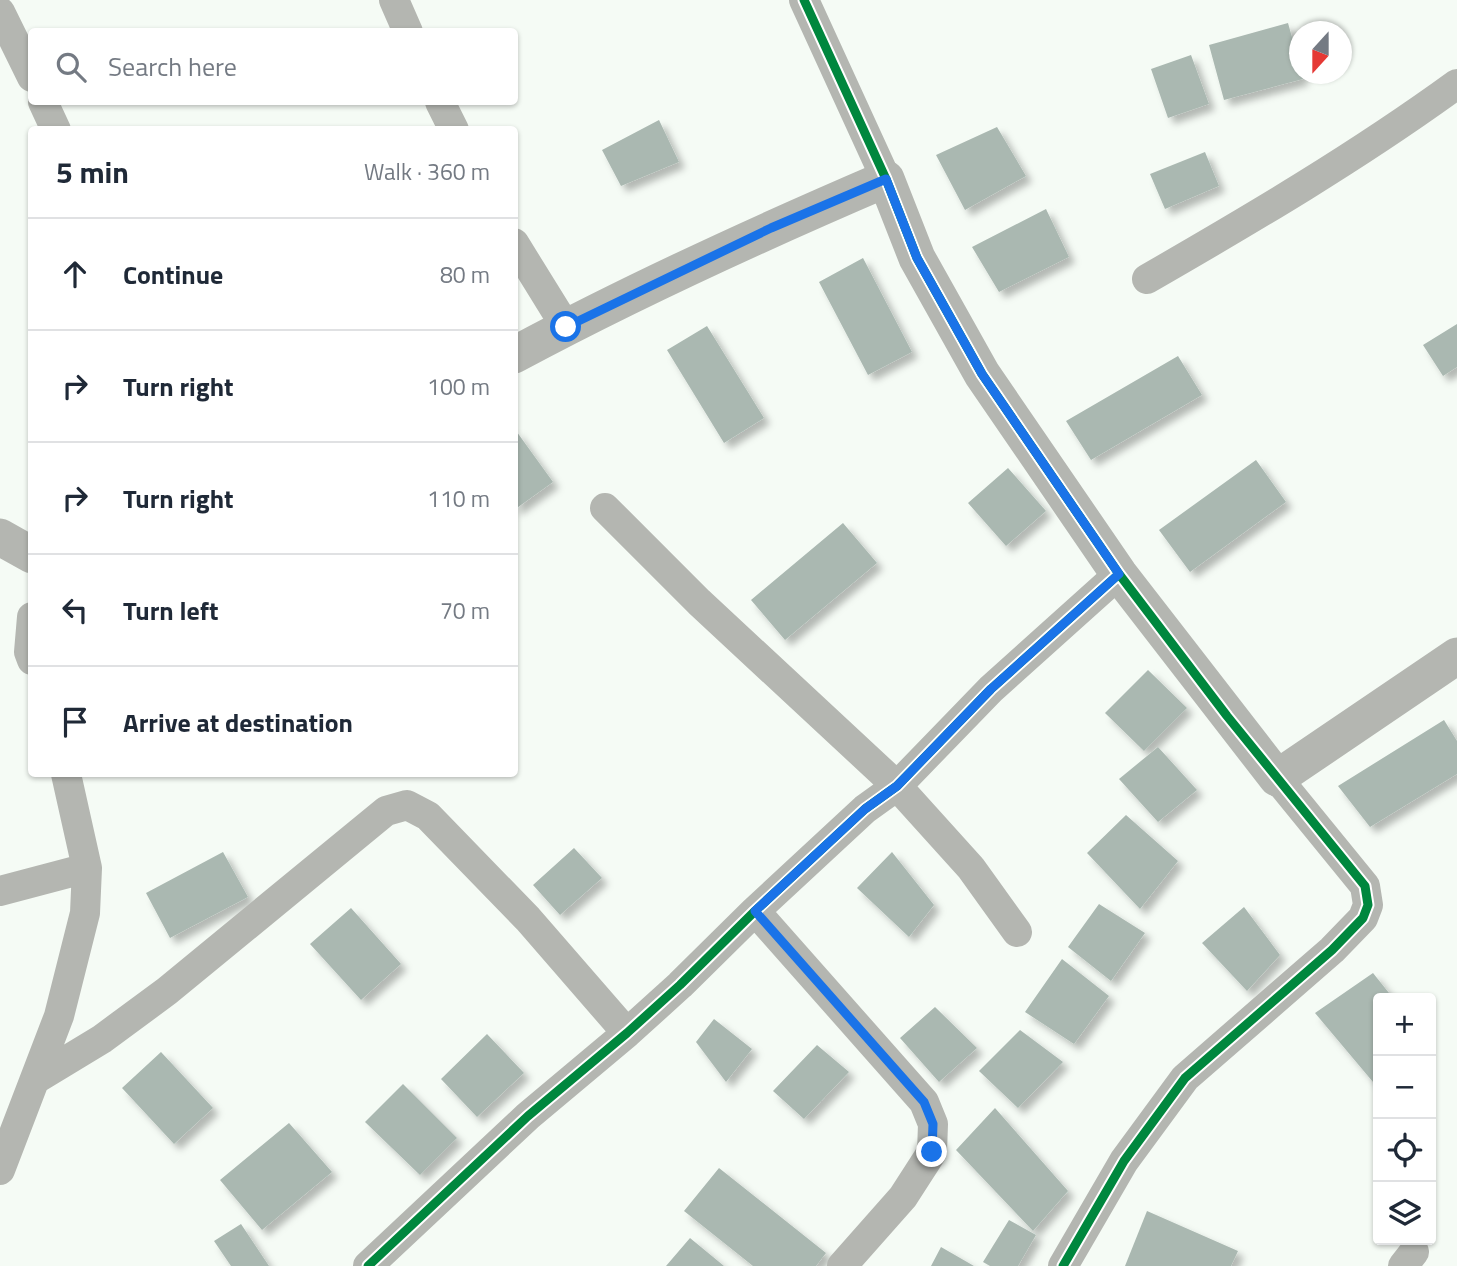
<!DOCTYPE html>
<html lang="en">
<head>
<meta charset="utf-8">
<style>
  body { margin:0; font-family:"Titillium Web",sans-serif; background:#f2f2f3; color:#1f2937 }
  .controls { position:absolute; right:21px; bottom:21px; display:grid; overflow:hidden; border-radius:7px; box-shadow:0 2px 5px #0004 }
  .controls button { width:63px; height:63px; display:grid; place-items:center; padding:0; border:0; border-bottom:2px solid #e0e1e3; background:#fff; color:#1f2937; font:35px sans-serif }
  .compass { position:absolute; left:1289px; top:21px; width:63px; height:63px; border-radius:50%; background:#fff; box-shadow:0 2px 5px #0004; rotate:201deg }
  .stop { position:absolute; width:21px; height:21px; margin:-16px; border:5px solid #1a73e8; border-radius:50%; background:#fff }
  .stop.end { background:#1a73e8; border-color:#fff; box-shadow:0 2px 7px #0008 }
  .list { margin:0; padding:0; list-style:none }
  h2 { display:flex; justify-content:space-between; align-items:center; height:91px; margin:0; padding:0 28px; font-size:30px }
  h2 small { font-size:23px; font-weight:400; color:#747a83 }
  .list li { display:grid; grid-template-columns:46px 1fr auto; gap:21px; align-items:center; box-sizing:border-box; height:112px; padding:0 28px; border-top:2px solid #e0e1e3 }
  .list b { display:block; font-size:26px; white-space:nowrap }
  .list em { font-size:23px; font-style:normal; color:#747a83 }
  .icon { flex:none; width:38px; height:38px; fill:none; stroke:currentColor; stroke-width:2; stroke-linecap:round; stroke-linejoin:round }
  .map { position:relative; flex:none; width:1457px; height:1266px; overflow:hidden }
  .search { position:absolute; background:#fff; box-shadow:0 2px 5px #0004; left:28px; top:28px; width:490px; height:77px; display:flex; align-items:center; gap:18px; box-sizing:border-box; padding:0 24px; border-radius:7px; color:#747a83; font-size:26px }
  .panel { position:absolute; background:#fff; box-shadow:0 2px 5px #0004; left:28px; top:126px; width:490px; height:651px; border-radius:7px }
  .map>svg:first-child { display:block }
  .building { fill:#aab8b1; filter:url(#shadow) }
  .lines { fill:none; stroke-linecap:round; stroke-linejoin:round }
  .minor { stroke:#b4b6b1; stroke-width:30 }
  .tertiary { stroke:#b4b6b1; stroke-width:37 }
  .cycleway-casing { stroke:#fff; stroke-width:13 }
  .cycleway { stroke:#00873e; stroke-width:9 }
  .route { stroke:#1a73e8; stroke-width:9 }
</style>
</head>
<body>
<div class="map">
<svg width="1457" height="1266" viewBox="0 0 1457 1266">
  <defs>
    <filter id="shadow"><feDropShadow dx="6" dy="6" stdDeviation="3.5" flood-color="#0004"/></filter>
  </defs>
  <rect width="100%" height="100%" fill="#f5fbf5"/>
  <!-- building -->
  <path class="building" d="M1288,23L1300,66V74H1302L1303,79L1224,100L1209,45Z
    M1191,55L1209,104L1168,118L1151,69Z
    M659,120L679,162L621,186L602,150Z
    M997,127L1026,176L965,210L936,155Z
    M1205,152L1219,186L1165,209L1150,174Z
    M1046,209L1069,257L999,292L972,247Z
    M863,258L912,352L868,375L819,282Z
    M1457,324V367L1443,376L1423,345Z
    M707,326L764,418L724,443L667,350Z
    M1178,356L1202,395L1091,460L1066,421Z
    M514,428L553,482L514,510Z
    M1256,460L1286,502L1190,572L1159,530Z
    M1008,468L1046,511L1006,546L968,503Z
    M843,523L877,563L785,640L751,600Z
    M1148,670L1187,708L1144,751L1105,713Z
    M1444,720L1457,741V774L1370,827L1338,786Z
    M1158,747L1197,790L1158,822L1119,779Z
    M1126,815L1178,861L1140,909L1087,853Z
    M574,848L602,878L560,915L533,885Z
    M223,852L248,897L170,938L146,893Z
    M892,852L934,905L909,937L857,888Z
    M1099,904L1145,933L1111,981L1068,947Z
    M1244,907L1280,955L1247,991L1202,943Z
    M351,908L401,964L361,1000L310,944Z
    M1062,959L1109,996L1074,1044L1025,1012Z
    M1373,973L1393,998H1378V1077L1373,1082L1315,1013Z
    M935,1007L977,1048L939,1082L900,1038Z
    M714,1019L752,1049L726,1082L696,1042Z
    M1020,1030L1063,1062L1018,1108L979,1071Z
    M487,1034L524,1073L477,1117L441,1079Z
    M817,1045L849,1072L804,1119L773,1091Z
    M161,1052L213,1108L174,1144L122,1088Z
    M403,1084L457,1138L420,1175L365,1122Z
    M995,1108L1068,1191L1033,1231L956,1150Z
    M289,1123L332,1172L262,1230L220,1180Z
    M719,1168L826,1253L816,1266H753L684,1211Z
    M1147,1211L1238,1251L1231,1266H1125Z
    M1009,1220L1036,1235L1018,1266H990L983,1262Z
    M241,1224L269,1266H231L214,1241Z
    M690,1238L724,1266H666Z
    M941,1247L974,1266H931Z"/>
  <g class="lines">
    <!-- minor -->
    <path class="minor" d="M394,0L408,32
      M804,0L886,179
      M0,12L32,77
      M43,102L56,130
      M440,102L454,130
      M514,243L566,327
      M1147,279C1253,218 1358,156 1457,84
      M605,508L699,602L897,786L971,868L1017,932
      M32,617L29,652L32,660
      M0,891L87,868
      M755,911L924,1102L933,1124L932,1152L903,1197L842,1266
      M36,1079L102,1039L167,991L386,811L407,805L428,816L528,919L627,1033
      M0,1170L59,1016L85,913L87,868L66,774
      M368,1266L528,1116L627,1033L680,985L755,911L865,809L897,786L991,689L1119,574
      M1063,1266L1124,1161L1185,1078L1332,950L1363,918L1368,905L1365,886L1277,778
      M1403,1266L1414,1252"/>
    <!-- tertiary -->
    <path class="tertiary" d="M514,355C635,290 760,233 886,179L917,258L982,374L1119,574L1277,778L1457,656
      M0,537L32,555"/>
    <defs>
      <path id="cycleway" d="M804,0L886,179L917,258L982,374L1119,574L1227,716L1365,886L1368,905L1363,918L1332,950L1185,1078L1124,1161L1063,1266
        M368,1266L528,1116L627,1033L680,985L755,911L865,809L897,786L991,689L1119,574"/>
    </defs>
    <!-- cycleway casing -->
    <use href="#cycleway" class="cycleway-casing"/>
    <!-- cycleway -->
    <use href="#cycleway" class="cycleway"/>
  </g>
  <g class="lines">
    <!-- route -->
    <path class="route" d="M566,327L771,228L886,179L917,258L982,374L1119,574L991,689L897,786L865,809L755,911L924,1102L933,1124L932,1152"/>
  </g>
</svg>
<div class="controls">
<button>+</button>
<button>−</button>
<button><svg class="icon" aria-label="locate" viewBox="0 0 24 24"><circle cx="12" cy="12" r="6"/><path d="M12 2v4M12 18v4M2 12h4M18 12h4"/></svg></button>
<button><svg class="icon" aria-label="layers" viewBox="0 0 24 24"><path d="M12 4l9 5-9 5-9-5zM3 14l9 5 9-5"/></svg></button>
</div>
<svg class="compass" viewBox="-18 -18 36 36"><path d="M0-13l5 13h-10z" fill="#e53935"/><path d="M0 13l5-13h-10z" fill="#747a83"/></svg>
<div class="stop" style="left:566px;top:327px"></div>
<div class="stop end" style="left:932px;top:1152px"></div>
<div class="search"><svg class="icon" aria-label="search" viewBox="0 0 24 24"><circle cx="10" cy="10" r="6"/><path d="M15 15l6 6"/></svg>Search here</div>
<section class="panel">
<h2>5 min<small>Walk · 360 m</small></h2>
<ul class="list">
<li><svg class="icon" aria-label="ahead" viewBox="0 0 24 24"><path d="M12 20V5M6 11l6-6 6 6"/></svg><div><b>Continue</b></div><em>80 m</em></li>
<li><svg class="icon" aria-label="right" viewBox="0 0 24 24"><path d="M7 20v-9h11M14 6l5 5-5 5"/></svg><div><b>Turn right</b></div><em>100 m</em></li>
<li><svg class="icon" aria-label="right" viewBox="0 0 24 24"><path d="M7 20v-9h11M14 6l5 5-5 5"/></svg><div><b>Turn right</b></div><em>110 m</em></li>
<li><svg class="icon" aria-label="left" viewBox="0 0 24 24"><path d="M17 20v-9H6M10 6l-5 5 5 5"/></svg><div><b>Turn left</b></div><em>70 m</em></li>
<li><svg class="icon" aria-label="arrive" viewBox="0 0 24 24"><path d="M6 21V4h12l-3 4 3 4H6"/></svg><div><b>Arrive at destination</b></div></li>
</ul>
</section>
</div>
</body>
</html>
